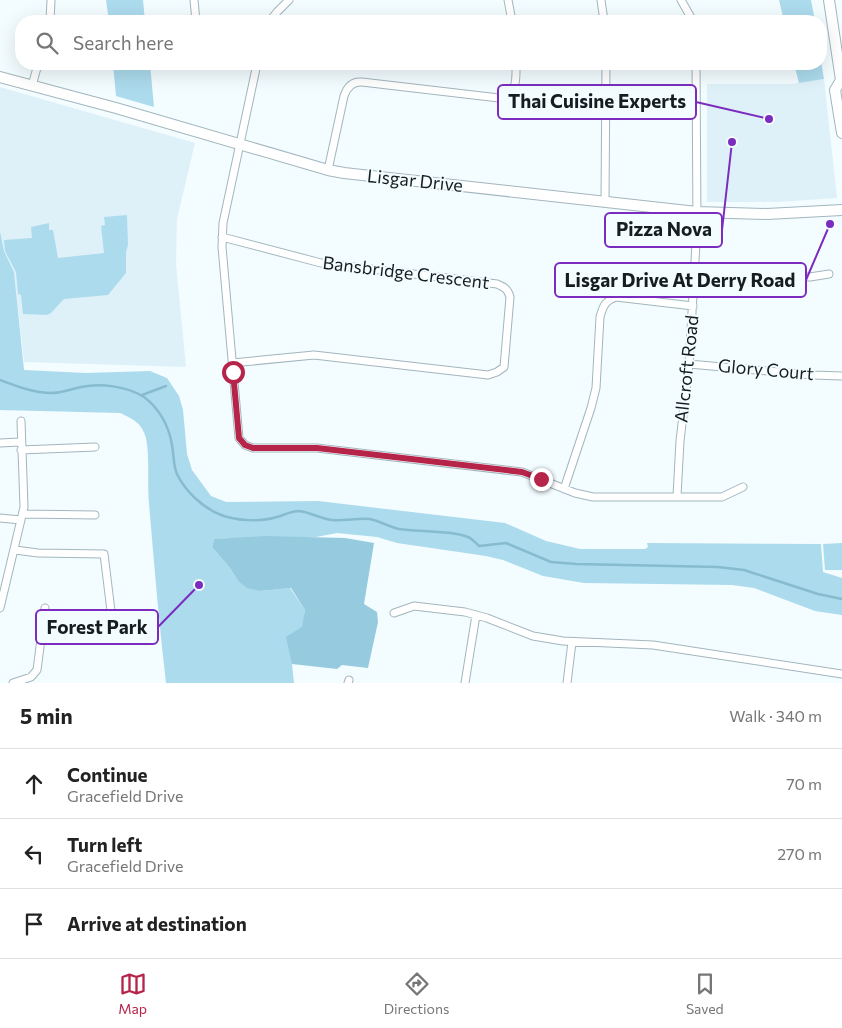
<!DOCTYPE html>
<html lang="en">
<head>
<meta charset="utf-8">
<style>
  body { margin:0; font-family:Commissioner,sans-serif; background:#f6f6f6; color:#222 }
  .stop { position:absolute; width:15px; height:15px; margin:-11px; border:4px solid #b6244a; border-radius:50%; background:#fff }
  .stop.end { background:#b6244a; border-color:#fff; box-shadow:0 1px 5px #0008 }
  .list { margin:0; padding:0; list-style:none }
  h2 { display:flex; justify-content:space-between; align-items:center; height:65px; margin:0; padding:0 20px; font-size:21px }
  h2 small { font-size:16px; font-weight:400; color:#767676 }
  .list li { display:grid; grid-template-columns:32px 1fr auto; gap:15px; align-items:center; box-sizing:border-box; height:70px; padding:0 20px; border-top:1px solid #e0e0e0 }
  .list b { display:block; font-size:19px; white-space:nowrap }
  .list p { margin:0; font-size:16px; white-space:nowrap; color:#767676 }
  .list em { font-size:16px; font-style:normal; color:#767676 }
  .icon { flex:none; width:28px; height:28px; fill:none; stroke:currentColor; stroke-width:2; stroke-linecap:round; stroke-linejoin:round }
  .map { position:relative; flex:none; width:842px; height:683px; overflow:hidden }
  .search { position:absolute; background:#fff; box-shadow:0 5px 20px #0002; left:15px; right:15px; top:15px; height:55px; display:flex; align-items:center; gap:12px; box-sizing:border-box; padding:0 18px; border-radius:20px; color:#767676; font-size:19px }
  .sheet { height:275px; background:#fff }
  nav { display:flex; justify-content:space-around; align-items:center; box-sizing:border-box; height:70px; border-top:1px solid #e0e0e0; background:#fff; font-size:14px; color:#767676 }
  nav a { display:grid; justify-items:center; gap:2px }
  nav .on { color:#b6244a }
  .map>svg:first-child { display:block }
  .built { fill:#dff1f8 }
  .green { fill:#acdbed }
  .forest { fill:#96cade }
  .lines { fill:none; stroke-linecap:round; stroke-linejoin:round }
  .stream { stroke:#87bbce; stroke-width:2.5 }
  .street-casing { stroke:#a2b6be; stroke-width:9 }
  .secondary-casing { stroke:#a2b6be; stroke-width:12 }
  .street { stroke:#fff; stroke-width:7 }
  .secondary { stroke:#fff; stroke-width:10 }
  .route { stroke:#b6244a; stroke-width:6 }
  .labels { text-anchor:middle; stroke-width:4; stroke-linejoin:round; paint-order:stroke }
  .street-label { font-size:18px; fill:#151d20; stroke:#f3fcff }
  .leader { fill:none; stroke:#7b2cbf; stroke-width:2 }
  .callout-dot { fill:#7b2cbf; stroke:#f3fcff; stroke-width:2 }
  .callout { fill:#f3fcff; stroke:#7b2cbf; stroke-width:2 }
  .callout-label { font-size:19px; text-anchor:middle; font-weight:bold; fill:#151d20 }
</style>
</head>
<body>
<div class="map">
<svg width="842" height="683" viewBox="0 0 842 683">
  <rect width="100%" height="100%" fill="#f3fcff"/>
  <!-- built -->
  <path class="built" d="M824,79L837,198L778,202H707V84H792Z
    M0,87L195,143L177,219L176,264L186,367L24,362L14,272L4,251L0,231Z"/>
  <!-- green -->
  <path class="green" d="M106,0H143L145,21H109Z
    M779,0H811L815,21H784Z
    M821,61L824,79L799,83L794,64H821Z
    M113,64H150L154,107L116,96Z
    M127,215L128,245L126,252V273L108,295L64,299L51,313L47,315L23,314L21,295L18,294L16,272L5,251L4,240L32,238L31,227L49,223V230H53L58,258L104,253L101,226L105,225L104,217Z
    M0,231L4,251L14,272L24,370L86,373L150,371L167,378L179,396L183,410L187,454L192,470L211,496L226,502L318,501L505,523L546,541L580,549H645L648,547L647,543L821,544L823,572L842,578V615L815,611L754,588L732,585L584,583L543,576L503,560L486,556L397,543L377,537L337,533L316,537H264L214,539L212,547L230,568L238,581L260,591L290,588L305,610L303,627L292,664L294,683H166C159,623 154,563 149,503C147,484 150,457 146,438C142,423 133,419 120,413L0,410Z
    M842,543V570H825L823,544Z"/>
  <!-- forest -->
  <path class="forest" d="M265,536L345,538L374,543L364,604L377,612L378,622L368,668L342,665L337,669L292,664L286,637L302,627L305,610L291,588L260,591L247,588L238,581L230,568L212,547L214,539Z"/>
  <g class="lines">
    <!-- stream -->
    <path class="stream" d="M0,380C16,386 34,393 51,393C62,393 71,389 81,387C100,383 127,386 144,397C159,408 169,426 172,445C174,455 173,465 177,474C185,491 203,508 221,515C237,521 260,522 277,517C284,515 291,511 299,511C310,512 321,519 332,520C345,521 357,518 370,519C380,521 389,527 399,529C418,532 453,530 470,538C473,540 476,543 479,546L506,543L551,562L576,564L718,567L744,570L818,594L842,599
      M142,395L166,386"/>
    <defs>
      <path id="street" d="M194,0L196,21
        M508,0L512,21
        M601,0L604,21
        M681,0L693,21
        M50,21L51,0
        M270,21L277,12L289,0
        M257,64L223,223L222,247L239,438L245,445L253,448H317L522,472L575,493L593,497H722L743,487
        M32,86L38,64
        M328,170L344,96C347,87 352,81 362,82L499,98C518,95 516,79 516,64
        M605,202L606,64
        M222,237L321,263L497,284C504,287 508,289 510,297L504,367L497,372L488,375L314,355L232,363
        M695,270L810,277L829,274
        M689,364L813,375L842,376
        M0,443L20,442
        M21,450L95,447
        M564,489L591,408L596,388L600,317C603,306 605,301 616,297L693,306
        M677,496L680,441L689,364L697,226L696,64
        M23,514L95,515
        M0,518L21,520
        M15,550L38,553L104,554L112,619
        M0,608L24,507L21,421
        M394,613L414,606L465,612L487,618L533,636L563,641L653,645L842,674
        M13,683L31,677L37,670L45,608
        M348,683L349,680
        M465,683L476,615
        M567,683L572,642"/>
      <path id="secondary" d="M829,0L841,80L835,90L842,133
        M0,77L116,108L328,170L344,173L697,212L767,214L842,210"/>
    </defs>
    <!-- street casing -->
    <use href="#street" class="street-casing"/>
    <!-- secondary casing -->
    <use href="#secondary" class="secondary-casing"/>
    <!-- street -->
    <use href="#street" class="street"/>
    <!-- secondary -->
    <use href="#secondary" class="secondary"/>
  </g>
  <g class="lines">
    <!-- route -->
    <path class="route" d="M233,372L239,438L245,445L253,448H317L522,472L541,479"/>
  </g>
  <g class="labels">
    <!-- street labels -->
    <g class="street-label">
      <text transform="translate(415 181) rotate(6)" y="6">Lisgar Drive</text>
      <text transform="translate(406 273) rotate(7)" y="6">Bansbridge Crescent</text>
      <text transform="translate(687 369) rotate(-84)" y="6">Allcroft Road</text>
      <text transform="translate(766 370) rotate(5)" y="6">Glory Court</text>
    </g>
  </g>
  <!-- callouts -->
  <path class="leader" d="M769 119L696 102M732 142L722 230M830 224L806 280M199 585L158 627"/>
  <g class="callout-dot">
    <circle cx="769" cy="119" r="5"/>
    <circle cx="732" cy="142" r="5"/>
    <circle cx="830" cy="224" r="5"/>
    <circle cx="199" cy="585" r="5"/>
  </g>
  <g class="callout">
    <rect x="498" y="85" width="198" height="34" rx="5"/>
    <rect x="605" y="213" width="117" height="34" rx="5"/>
    <rect x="555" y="263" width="251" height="34" rx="5"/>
    <rect x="36" y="610" width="122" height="34" rx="5"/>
  </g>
  <g class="callout-label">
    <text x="597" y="108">Thai Cuisine Experts</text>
    <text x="664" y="236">Pizza Nova</text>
    <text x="680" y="287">Lisgar Drive At Derry Road</text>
    <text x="97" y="634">Forest Park</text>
  </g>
</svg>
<div class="stop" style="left:233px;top:372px"></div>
<div class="stop end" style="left:541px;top:479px"></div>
<div class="search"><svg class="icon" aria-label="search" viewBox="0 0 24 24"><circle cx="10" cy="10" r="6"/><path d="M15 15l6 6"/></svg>Search here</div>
</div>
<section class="sheet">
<h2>5 min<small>Walk · 340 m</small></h2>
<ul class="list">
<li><svg class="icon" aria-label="ahead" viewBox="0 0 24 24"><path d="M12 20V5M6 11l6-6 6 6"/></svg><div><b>Continue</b><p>Gracefield Drive</p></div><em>70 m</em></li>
<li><svg class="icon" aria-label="left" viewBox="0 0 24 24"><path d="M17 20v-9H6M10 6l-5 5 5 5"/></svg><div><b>Turn left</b><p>Gracefield Drive</p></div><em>270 m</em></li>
<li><svg class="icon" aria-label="arrive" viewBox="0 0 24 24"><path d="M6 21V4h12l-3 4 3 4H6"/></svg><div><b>Arrive at destination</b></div></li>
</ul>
</section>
<nav>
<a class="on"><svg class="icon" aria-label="map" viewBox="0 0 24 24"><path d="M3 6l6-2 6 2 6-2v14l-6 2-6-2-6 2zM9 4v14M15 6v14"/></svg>Map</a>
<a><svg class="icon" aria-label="directions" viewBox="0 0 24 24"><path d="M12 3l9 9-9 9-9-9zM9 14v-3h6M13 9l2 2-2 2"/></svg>Directions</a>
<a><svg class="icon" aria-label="saved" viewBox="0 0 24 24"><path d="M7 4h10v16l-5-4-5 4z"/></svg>Saved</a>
</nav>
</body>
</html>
